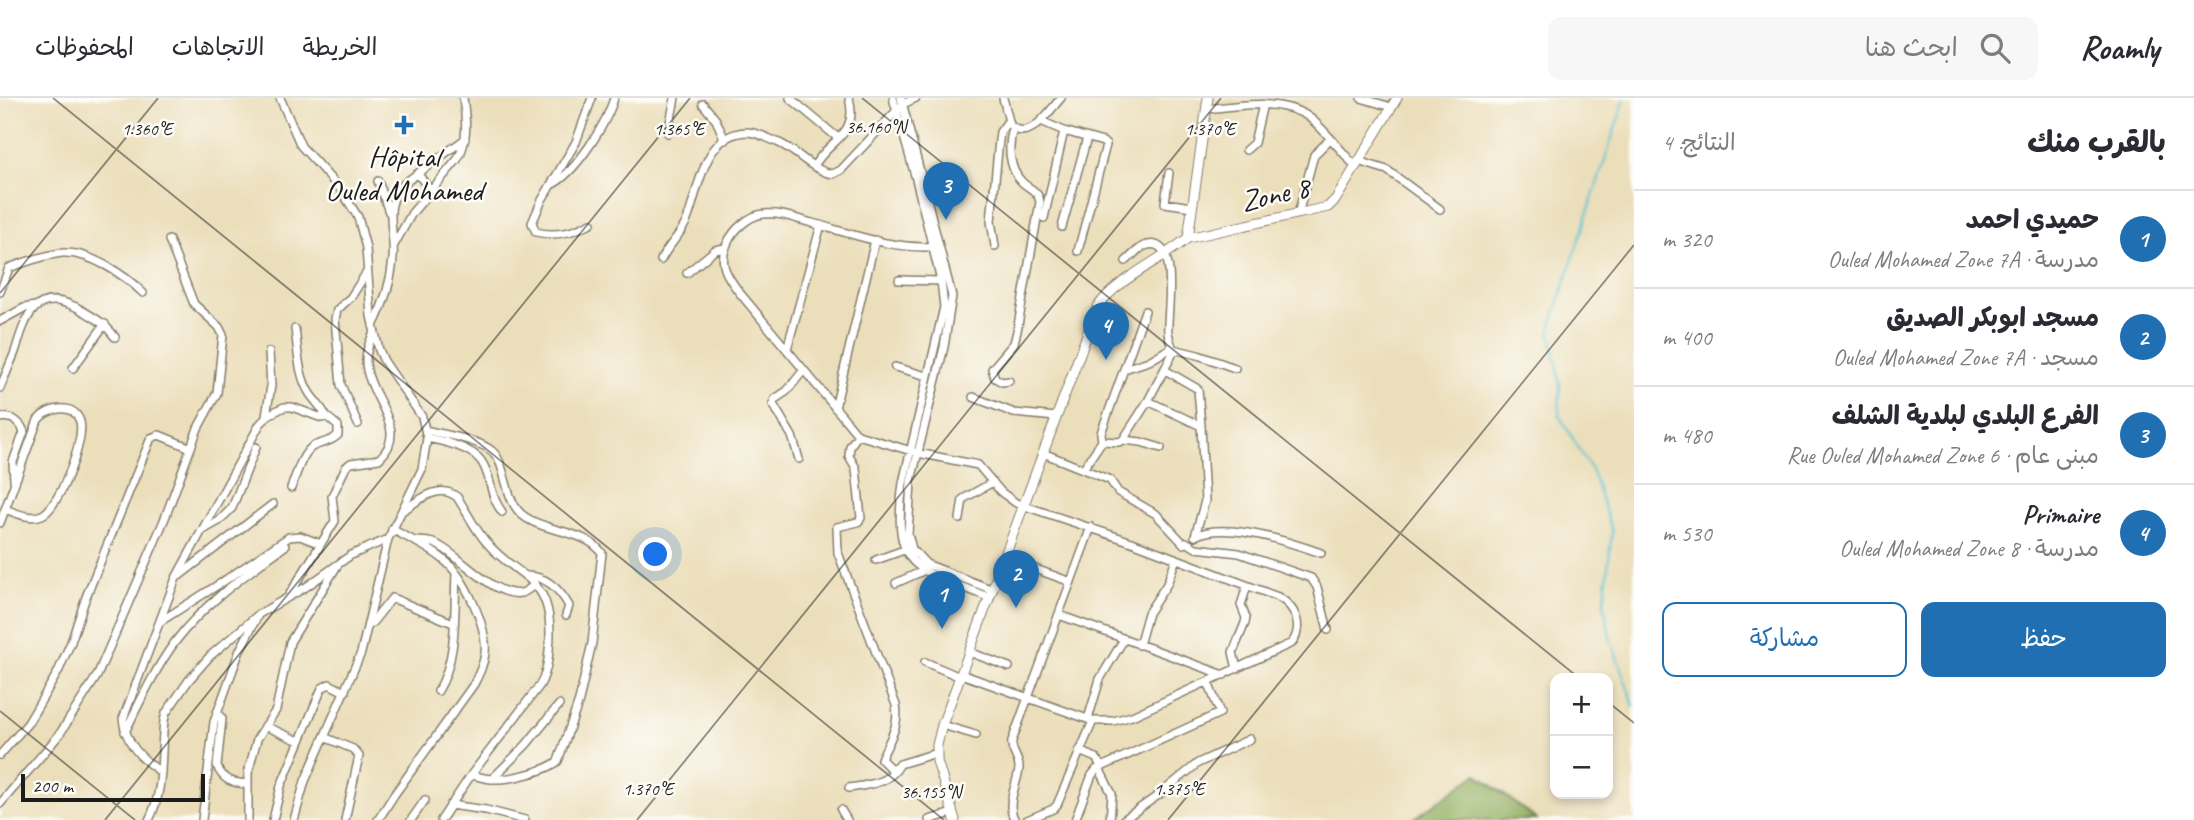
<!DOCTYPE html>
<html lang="ar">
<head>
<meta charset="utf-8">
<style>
  body { margin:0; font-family:Caveat,"Playpen Sans Arabic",sans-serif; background:#f7f7f7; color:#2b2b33; direction:rtl }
  .controls { position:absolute; right:21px; bottom:21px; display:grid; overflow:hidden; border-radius:14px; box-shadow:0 4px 10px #0003 }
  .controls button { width:63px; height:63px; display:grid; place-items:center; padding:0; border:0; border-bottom:2px solid #e1e1e2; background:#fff; color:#2b2b33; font:35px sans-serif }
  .scale { position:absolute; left:21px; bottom:18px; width:184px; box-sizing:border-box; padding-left:7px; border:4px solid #1c1c1c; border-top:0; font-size:19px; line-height:24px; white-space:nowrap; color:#1c1c1c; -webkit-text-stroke:5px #fdfcf7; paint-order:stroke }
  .you { position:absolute; left:656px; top:457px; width:24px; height:24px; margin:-18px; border:5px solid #fff; border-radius:50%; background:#1a73e8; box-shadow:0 0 0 10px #1a73e833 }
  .badge { display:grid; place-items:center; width:46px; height:46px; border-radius:50%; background:#1f6fb2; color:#fff; font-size:23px; font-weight:700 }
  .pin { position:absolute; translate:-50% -58px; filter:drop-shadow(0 2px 4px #0008) }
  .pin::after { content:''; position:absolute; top:37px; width:24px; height:21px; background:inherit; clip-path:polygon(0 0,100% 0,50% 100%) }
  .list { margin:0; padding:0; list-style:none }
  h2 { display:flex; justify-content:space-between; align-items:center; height:91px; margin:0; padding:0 28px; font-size:30px }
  h2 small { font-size:23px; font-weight:400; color:#7c7c81 }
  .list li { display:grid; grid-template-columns:46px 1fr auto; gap:21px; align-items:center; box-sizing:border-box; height:98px; padding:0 28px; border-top:2px solid #e1e1e2 }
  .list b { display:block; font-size:26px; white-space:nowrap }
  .list p { margin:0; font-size:23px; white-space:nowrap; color:#7c7c81 }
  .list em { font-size:23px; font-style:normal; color:#7c7c81 }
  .actions { display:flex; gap:14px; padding:21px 28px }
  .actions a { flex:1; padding:16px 0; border:2px solid #1f6fb2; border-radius:14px; text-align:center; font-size:24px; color:#1f6fb2 }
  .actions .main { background:#1f6fb2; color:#fff }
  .icon { flex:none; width:38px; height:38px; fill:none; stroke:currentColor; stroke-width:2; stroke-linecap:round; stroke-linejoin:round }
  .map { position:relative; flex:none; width:1634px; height:722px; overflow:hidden; direction:ltr }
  header { display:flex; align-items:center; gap:42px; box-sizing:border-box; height:98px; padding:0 35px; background:#fff; border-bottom:2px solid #e1e1e2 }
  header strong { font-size:33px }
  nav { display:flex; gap:38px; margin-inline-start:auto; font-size:24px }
  .search { width:490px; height:63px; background:#f7f7f7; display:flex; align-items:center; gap:18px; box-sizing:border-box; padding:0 24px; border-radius:14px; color:#7c7c81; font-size:26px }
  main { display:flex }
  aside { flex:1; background:#fff }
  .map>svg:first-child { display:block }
  .forest { fill:#94b163; stroke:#586640; stroke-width:2 }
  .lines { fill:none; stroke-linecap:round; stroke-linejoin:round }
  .stream { stroke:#5ac5d3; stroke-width:2 }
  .minor-casing { stroke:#847d6b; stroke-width:10 }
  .major-casing { stroke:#847d6b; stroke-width:11 }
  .minor { stroke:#fff; stroke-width:7 }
  .major { stroke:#fff; stroke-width:9 }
  .ticks { fill:none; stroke:#1c1c1c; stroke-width:2; stroke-opacity:0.45 }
  .poi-dot { fill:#1f6fb2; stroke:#fdfcf7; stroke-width:2.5 }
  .labels { text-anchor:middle; stroke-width:5; stroke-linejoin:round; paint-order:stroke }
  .poi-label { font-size:30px; fill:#1c1c1c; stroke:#fdfcf7 }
  .street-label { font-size:30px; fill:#1c1c1c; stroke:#fdfcf7 }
  .ticks-label { font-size:18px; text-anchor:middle; fill:#1c1c1c; stroke:#fdfcf7; stroke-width:5; stroke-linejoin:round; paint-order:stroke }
</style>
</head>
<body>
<header>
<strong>Roamly</strong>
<div class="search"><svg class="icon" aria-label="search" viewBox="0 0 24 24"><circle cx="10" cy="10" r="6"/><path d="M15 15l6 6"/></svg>ابحث هنا</div>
<nav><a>الخريطة</a><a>الاتجاهات</a><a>المحفوظات</a></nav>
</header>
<main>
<aside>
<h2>بالقرب منك<small>النتائج: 4</small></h2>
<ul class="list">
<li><span class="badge">1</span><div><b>حميدي احمد</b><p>مدرسة · Ouled Mohamed Zone 7A</p></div><em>320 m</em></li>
<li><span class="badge">2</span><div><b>مسجد ابوبكر الصديق</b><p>مسجد · Ouled Mohamed Zone 7A</p></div><em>400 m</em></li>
<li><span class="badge">3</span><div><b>الفرع البلدي لبلدية الشلف</b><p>مبنى عام · Rue Ouled Mohamed Zone 6</p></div><em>480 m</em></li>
<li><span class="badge">4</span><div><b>Primaire</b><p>مدرسة · Ouled Mohamed Zone 8</p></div><em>530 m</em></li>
</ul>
<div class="actions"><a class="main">حفظ</a><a>مشاركة</a></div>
</aside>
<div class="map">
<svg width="1634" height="722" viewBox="0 0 1634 722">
  <rect width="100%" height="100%" fill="#fdfcf7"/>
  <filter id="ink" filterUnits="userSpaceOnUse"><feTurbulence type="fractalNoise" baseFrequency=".0143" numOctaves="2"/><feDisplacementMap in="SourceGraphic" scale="14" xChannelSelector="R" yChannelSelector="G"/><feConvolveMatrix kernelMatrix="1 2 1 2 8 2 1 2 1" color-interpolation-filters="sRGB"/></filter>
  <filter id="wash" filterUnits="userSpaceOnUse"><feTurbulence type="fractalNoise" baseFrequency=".00686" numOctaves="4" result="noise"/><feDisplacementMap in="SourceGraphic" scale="28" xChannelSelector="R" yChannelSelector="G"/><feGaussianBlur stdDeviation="1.57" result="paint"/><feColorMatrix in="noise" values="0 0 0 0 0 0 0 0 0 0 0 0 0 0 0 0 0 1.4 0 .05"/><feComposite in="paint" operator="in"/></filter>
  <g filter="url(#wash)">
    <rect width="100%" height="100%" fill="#ebdeba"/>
    <!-- forest -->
    <path class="forest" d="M1477,676L1537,722H1412Z"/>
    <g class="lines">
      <!-- stream -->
      <path class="stream" d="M1625,0L1550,231L1560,285L1559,317L1592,373L1612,433L1604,507L1610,539L1634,608"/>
    </g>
  </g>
  <g filter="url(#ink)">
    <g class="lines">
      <defs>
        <path id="minor" d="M280,0L301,48L341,92L358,119L366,150L371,218L379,252L384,263L422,319L427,340L422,371L388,441L361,555L305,683L294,722
          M790,0L838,40
          M893,0L916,81L941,183L944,209L903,385C891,475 918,470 990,500
          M901,0L952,198L944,249L911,383L908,436L912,451L926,466L993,492
          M1003,0L1010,27C1029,46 1049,13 1061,0
          M1361,0L1391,9
          M703,6L716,22L725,42
          M1208,11C1239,7 1282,0 1310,20C1326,33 1340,52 1355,68
          M1041,23L1064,33L1044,120
          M1064,33L1103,44L1106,47L1078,153
          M668,35L675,0
          M1246,52L1254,45L1263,6
          M1358,63L1387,72L1440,111
          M814,68C830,40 859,38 849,0
          M1169,75L1165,105L1192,109
          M418,76L430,92
          M378,83L389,114
          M553,86C576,74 607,25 614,0
          M1298,116L1314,57L1330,41
          M591,125C573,135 556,139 536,134L532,125L542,102L576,44L592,0
          M1062,129L1087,40
          M394,147L412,115L457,62C469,42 466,22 463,0
          M939,148C896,153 853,136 812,125C796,121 780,114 764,116C749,117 733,132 727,146C718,166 727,178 739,194L858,337L918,355L978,367L1001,394L1016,405L1132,444L1278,499C1295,508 1304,528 1292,545L1132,618L1113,623H1093L961,576
          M995,148L991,123L999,42L1000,34L1008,23
          M661,162C668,147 681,137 687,122C699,92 703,35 747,34C756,34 768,40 777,44C797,52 812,73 833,76L841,72L903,6L916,0
          M1126,163C1132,158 1140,148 1148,147C1181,140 1166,219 1168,235C1169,240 1171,246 1173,251L1198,257L1235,270
          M687,175L715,152L725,150
          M899,182L941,183
          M0,194L9,170C25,164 44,157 62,155C89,153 125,177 143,195
          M0,223L24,210L35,208
          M373,228C384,206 391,185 393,161C396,132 380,107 406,84L465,41
          M787,251L821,127
          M895,269L927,278
          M73,270L105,226
          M1124,271L1149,263L1169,251L1174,253L1148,303L1201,328L1205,403L1195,438
          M1165,272L1198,291L1201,328
          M1009,283L1002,284L995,280L992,271L1014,245L1017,233L1040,104C1038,92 1029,91 1022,84C1008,70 1008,47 1013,30
          M0,290C5,278 10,266 15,254C25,221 34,189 76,209C92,218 104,224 115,239
          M973,299L1014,315L1056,319
          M835,310L875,142
          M266,318L271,288L269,254
          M0,320C11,318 20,323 24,334L13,364L14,382
          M358,326L341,287L335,221L337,212L351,199L367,174
          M426,332C444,337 478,341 492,353C508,367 503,404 525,419C548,435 586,432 602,455L592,545L579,603L558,663C547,673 509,682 493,681C486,681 478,678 471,677
          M858,337L850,348L849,358L856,370L861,420L858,424L837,429L838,455L896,607C900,629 889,642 881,661L891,671L900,666
          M427,340C443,343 475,350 483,366C492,382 489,396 502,414
          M1123,342L1141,344L1161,350
          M1102,343L1101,335L1145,213
          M1043,355L1110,382L1118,394L1156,416L1184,446
          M799,361L792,338L773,306L775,301L787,293L803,273
          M1083,371L1102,343L1119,344L1123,342L1148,303
          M291,390C296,378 301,357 312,349C321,344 330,345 338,337V328L326,318
          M402,413C418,403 439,384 457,399C467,414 475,432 487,445C520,483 551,477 550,539C549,556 548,572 540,587L471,677L441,722
          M960,421L963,401L993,384
          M0,425L38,322C47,311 71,304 79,321C88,337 59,410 42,417C30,422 16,415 5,411
          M205,431L219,423L232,410L256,349
          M1195,438C1225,423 1290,444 1321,455
          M414,443C422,443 429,443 436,446C460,457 494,500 521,495C527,494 531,489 535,486
          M1186,444L1196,450L1239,455L1311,480L1317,489L1328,532
          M1005,460L1071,484
          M876,462L904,452
          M179,478L273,406
          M527,478C547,478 560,492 569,508L566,517
          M896,485L923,473
          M288,499L335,423L332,398L346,369L351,365L379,361C410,333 372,302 367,272C364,259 368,246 374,235
          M1059,517L1224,577
          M161,523L221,485L289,439L300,438L321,446
          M372,525L392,500L453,525
          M1139,547L1148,515L1167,486L1176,461
          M969,554L1009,569
          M925,564L960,579
          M1237,571L1233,554L1245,525L1246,520L1241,507L1247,488
          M438,593C458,560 454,514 456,476
          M217,614L222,621L217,668C223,683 233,685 248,686
          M1088,621L1100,581L1124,541
          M942,627L976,637
          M265,628L299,643
          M125,634C140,604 155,571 175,544C204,505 247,476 285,448
          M324,639L353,651L359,658L345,722
          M1079,653L1096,660L1101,668
          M0,657L28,625L58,574L71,544L86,499L151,340L159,337L191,350
          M1099,670L1112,696L1110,722
          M161,674C141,661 126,646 123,621L176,480L260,326L270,316L284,309H292L322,320L326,318C322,310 315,303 310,296C298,277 298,252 295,231
          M492,681L526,647L559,607
          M849,690C869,687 890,685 900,666L936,655
          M0,706L59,637L97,578L165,420L198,330L217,295L223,237L219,229L194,206L169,142
          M450,707L486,712L525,722
          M841,712L847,722
          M149,722C165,691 160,657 164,623L166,615L189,582L210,558L259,516L306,489L351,457L388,441
          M202,722L214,624L240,552L257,519
          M248,722V675L257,641L276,612L290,544L337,468
          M273,722L281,688L322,590L329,586L345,594
          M378,722L394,697L474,586C479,576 484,566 485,555C488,529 464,478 444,462C429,449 409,441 392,431
          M411,722L425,702
          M929,722L952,715
          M1015,722C1005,707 1017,687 1019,671C1020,660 1010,654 1012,643L1091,429
          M1027,722L1053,711L1057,707L1093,623
          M1075,722L1092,677L1097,671L1220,615L1208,584
          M1123,722L1160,696L1198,665L1250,641"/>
        <path id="major" d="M1188,140L1328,109L1336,101L1397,0
          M955,722L937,663V647L942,627L1097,210C1114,183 1161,162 1188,140L1208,0"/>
      </defs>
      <!-- minor casing -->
      <use href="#minor" class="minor-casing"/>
      <!-- major casing -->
      <use href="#major" class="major-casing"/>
      <!-- minor -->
      <use href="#minor" class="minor"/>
      <!-- major -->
      <use href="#major" class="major"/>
    </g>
  </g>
  <!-- ticks -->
  <path class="ticks" d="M53,0L944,722M862,0L1579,580M0,195L158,0M1608,604L1634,625M0,613L135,722M105,722L690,0M637,722L1221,0M1168,722L1634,147"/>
  <!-- markers -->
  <path class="poi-dot" d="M400.5 16.5h7v7h7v7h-7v7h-7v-7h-7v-7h7z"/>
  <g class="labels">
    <!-- poi labels -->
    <g class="poi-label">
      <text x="404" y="68">Hôpital<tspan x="404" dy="34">Ouled Mohamed</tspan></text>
    </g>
    <!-- street labels -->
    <g class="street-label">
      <text transform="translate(1275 96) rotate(-13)" y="10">Zone 8</text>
    </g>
  </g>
  <g class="ticks-label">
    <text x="876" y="35">36.160°N</text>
    <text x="679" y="37">1.365°E</text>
    <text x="1210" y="37">1.370°E</text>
    <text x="147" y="37">1.360°E</text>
    <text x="648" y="697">1.370°E</text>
    <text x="1179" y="697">1.375°E</text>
    <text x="931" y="700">36.155°N</text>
  </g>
</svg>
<div class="controls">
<button>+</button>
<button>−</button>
</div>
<div class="scale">200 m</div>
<div class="you"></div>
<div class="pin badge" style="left:942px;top:531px">1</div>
<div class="pin badge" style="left:1016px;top:510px">2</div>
<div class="pin badge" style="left:946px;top:122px">3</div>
<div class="pin badge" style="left:1106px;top:262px">4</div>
</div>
</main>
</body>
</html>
